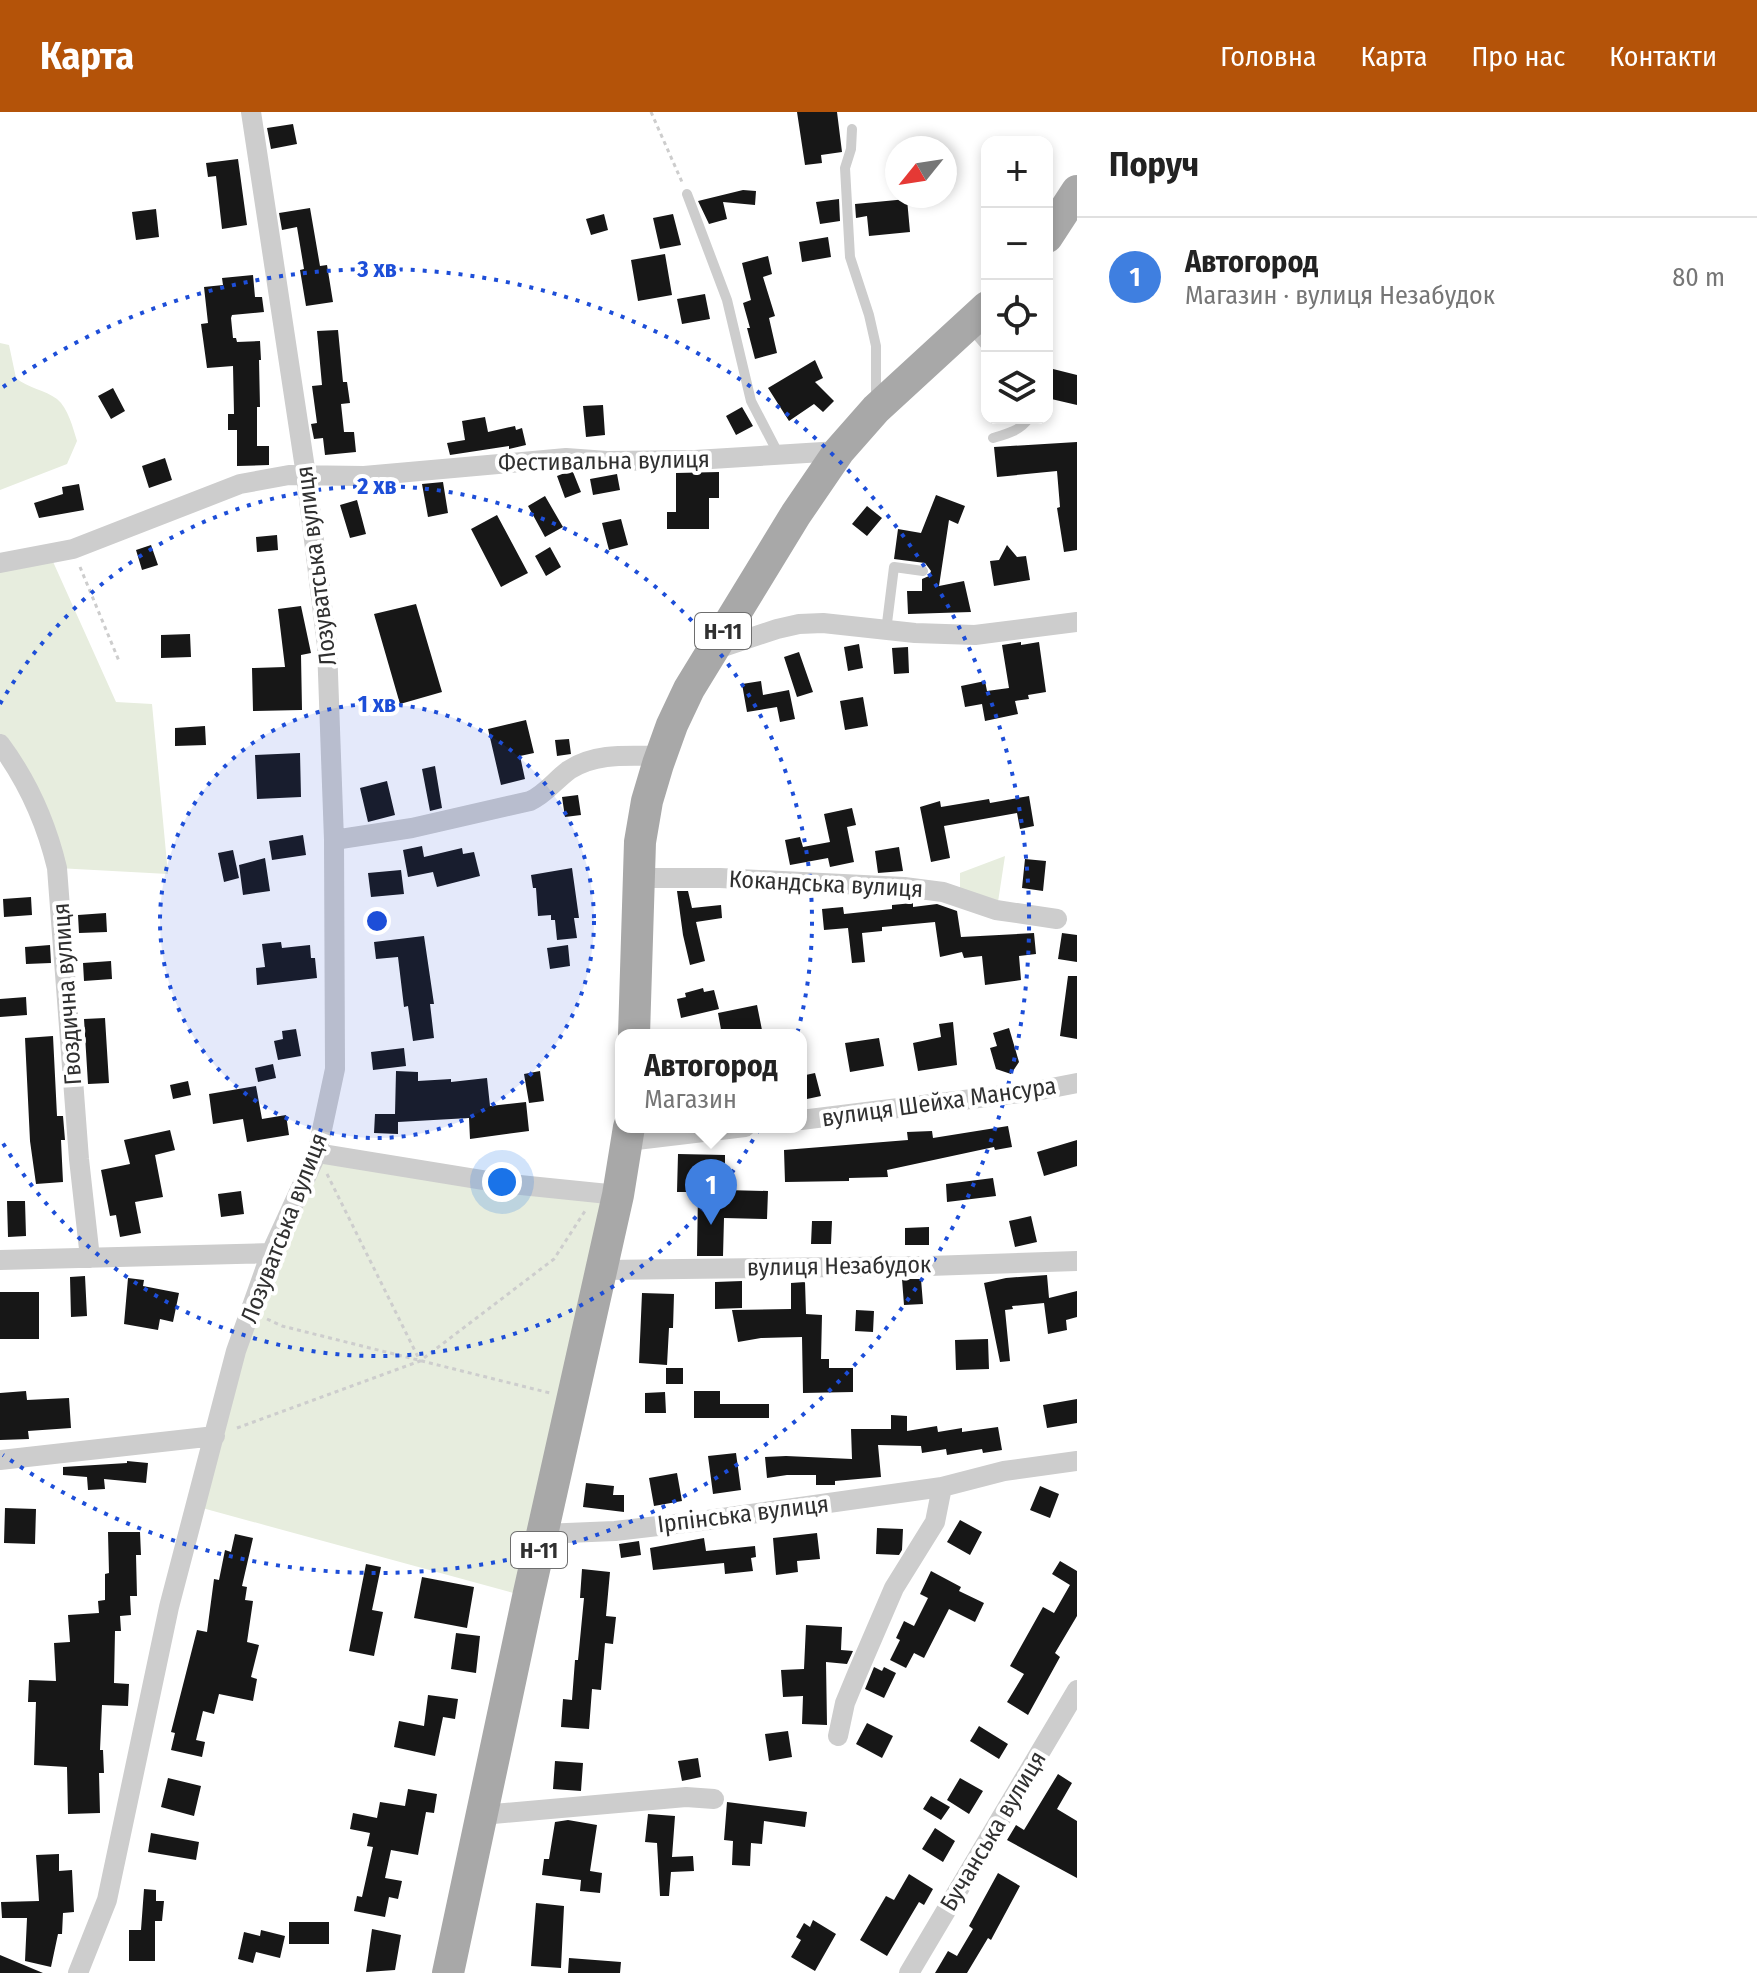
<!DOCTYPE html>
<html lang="uk">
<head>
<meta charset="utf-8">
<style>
  body { margin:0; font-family:"Fira Sans Condensed",sans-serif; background:#f2f2f2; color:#222 }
  .controls { position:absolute; right:24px; top:24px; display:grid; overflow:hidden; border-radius:16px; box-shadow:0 4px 12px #0003 }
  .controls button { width:72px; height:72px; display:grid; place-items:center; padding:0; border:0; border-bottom:2px solid #e0e0e0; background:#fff; color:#222; font:40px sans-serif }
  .compass { position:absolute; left:885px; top:24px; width:72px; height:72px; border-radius:50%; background:#fff; box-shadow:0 4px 12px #0003; rotate:240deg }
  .you { position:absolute; left:502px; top:1070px; width:28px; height:28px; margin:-20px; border:6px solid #fff; border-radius:50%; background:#1a73e8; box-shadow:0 0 0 12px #1a73e833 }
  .badge { display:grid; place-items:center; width:52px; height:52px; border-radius:50%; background:#b45309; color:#fff; font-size:26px; font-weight:700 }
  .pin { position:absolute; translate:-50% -66px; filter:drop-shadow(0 2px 4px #0008) }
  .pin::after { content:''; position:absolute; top:42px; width:28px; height:24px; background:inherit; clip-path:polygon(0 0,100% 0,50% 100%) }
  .popup { position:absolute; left:615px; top:917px; width:192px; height:104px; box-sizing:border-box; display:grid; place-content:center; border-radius:16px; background:#fff; filter:drop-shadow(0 2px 6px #0005); font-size:26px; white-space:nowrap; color:#767676 }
  .popup b { font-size:30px; color:#222 }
  .popup::after { content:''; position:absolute; left:50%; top:100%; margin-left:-16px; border:16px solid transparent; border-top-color:#fff }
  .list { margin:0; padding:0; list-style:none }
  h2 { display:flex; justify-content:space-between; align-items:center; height:104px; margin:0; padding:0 32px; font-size:34px }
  h2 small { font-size:26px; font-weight:400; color:#767676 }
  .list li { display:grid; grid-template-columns:52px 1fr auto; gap:24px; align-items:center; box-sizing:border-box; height:120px; padding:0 32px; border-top:2px solid #e0e0e0 }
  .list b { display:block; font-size:30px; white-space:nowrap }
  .list p { margin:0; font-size:26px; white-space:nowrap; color:#767676 }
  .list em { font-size:26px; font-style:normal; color:#767676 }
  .icon { flex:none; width:44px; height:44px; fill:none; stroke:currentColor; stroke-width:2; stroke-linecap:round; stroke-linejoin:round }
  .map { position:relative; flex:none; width:1077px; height:1861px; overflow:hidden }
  header { display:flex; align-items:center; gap:48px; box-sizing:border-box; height:112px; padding:0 40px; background:#b45309; color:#fff }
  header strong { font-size:38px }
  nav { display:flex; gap:44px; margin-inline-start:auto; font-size:28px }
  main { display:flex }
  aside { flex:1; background:#fff }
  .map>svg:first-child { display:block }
  .green { fill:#e7edde }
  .building { fill:#171717 }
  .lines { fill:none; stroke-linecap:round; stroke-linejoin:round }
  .path { stroke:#cdcdcd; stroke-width:3; stroke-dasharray:4 4; stroke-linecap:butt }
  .lane { stroke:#cdcdcd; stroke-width:10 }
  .street { stroke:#cdcdcd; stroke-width:20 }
  .primary { stroke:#a8a8a8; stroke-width:32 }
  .ring { fill:none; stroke:#1d4ed8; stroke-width:4; stroke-dasharray:4 8 }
  .labels { text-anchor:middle; stroke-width:8; stroke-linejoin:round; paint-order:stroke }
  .shield { fill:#fff; stroke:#6e6e6e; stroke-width:2 }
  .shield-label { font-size:22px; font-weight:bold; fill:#303030 }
  .street-label { font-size:24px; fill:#303030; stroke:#fff }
  .centre { fill:#1d4ed8; stroke:#fff; stroke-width:4 }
  .ring-label { font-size:24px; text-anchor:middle; font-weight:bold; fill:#1d4ed8; stroke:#fff; stroke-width:8; stroke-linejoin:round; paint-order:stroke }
</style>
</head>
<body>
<header>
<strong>Карта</strong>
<nav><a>Головна</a><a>Карта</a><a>Про нас</a><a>Контакти</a></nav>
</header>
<main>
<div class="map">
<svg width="1077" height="1861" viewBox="0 0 1077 1861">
  <rect width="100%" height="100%" fill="#fff"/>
  <!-- green -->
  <path class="green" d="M0,231L9,233L16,266C28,276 45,278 57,287C68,296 73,316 77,329L67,352L0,378Z
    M50,443L116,590L152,592L168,762L57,756L0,632V451Z
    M1005,744L998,790L960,777V761Z
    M317,1041L618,1083L528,1485L195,1394L215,1324Z"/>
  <!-- building -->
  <path class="building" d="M797,0H837L842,40L821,43L822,51L805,53Z
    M293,12L297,32L271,37L267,16Z
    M238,47L247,113L222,117L216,64L208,65L206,51Z
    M743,78L756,79L755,93L723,90L727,107L709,112L698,89Z
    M839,87L840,109L820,112L816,90Z
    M907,87L910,120L869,124L867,104L856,106L855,92Z
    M310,96L320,154L327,153L333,190L306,194L300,158L304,157L297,115L282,118L279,101Z
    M156,97L159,125L136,128L132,100Z
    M604,102L608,118L591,123L586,107Z
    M673,102L681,133L660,137L653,106Z
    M828,125L831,145L802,150L799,130Z
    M665,142L672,183L638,189L631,148Z
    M768,144L772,162L763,165L775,204L769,206L777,241L755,247L747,216H750L743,191L751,188L742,151Z
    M253,163L255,185H262L264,200L232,203L231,206L233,226H236L237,230L260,229L261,248H259L260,295H257V334H269V353L237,354V318H228V302H234L233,254L207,256L201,212L208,211L204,175L223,173L222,166Z
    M705,182L710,207L682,212L677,187Z
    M338,218L343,270H347L350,291L341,292L344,320H354L356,340L325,343L323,326L314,327L311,312L317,311L312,274L322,273L317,219Z
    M815,248L823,266L815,270L834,289L823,300L814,292L789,309L768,276Z
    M1049,256L1077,263V293L1047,286Z
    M113,276L125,299L111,307L98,284Z
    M603,293L605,323L586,325L583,294Z
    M742,295L753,314L736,323L726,304Z
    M485,305L488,320L515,314L516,318L522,316L526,333L509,337V334L450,343L447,331L465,328L462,309Z
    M1077,330V438L1064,440L1057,396L1060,395L1057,359L997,365L994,335Z
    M165,346L172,368L149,376L142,354Z
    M570,359L573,360L581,380L565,386L557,364Z
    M719,360V386H709V417H667V400H676V361Z
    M617,362L620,378L593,383L590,367Z
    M443,370L448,401L428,405L422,372Z
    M79,372L84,398L39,406L34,391L63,382L62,375Z
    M936,383L965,394L958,412L949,408L939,474L964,469L971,500L908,502L907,479H922V467L929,464L931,459L925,451L894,447L898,417L921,421Z
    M545,384L563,415L545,425L528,394Z
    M357,388L366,422L350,426L340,393Z
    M867,394L882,406L867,424L852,412Z
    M497,403L528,461L501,475L471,417Z
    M621,407L628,433L609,438L602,411Z
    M277,423L278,438L257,440L256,425Z
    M151,433L158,453L142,458L136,438Z
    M1007,433L1017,445L1026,444L1030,468L994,474L990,449L999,448Z
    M550,435L561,455L546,464L535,444Z
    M416,492L442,580L400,592L374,502Z
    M301,494L311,541L301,543L302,598L253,599L252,556L285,555L278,497Z
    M190,522L191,545L161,546V523Z
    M1021,530V533L1039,530L1046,580L1028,583L1029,587L1015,589L1018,602L985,609L982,592L965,595L961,574L985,569L987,579L1009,576L1002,533Z
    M859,532L863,556L848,559L844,535Z
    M908,535L909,561L894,562L892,536Z
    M799,540L813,580L797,585L784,545Z
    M761,569L763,583L789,578L795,607L780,610L777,595L747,600L742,572Z
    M863,585L868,614L845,618L840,589Z
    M526,608L534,641L520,644L525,667L501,673L488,617Z
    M205,614L206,633L175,634V616Z
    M569,627L571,642L557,644L555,628Z
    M300,641L301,685L257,687L255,643Z
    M435,654L442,696L430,699L422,657Z
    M387,669L395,703L368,710L360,676Z
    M578,683L581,703L565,705L562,685Z
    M1029,684L1034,714L1020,717L1017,701L944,714L950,746L931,750L920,695L940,689L941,695L989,687L990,691Z
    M852,696L856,713L847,715L854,750L830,755L828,746L790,753L785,728L800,725L803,735L830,730L824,702Z
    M303,723L306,743L272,748L269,729Z
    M422,734L424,745L462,736L463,742L474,740L480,764L437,775L433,760L408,765L403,738Z
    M899,735L903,759L878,761L875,739Z
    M233,738L239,766L224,770L218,741Z
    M265,746L270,779L243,783L239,753Z
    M1025,747L1046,749L1043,779L1022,776Z
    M572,756L579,806H574L577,826L557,828L555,808H551V803L538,804L536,776H533L531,763Z
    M401,758L404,782L371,785L368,761Z
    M677,779H688L692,796L721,793L722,806L696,810L705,849L690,853L683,823Z
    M31,785L32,803L4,805L3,787Z
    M913,791V795L937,792L957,799L961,825L1034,821L1036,842L1019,844L1021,868L985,873L982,844L964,846L962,840L940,845L935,810L882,815V819L862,821L865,850L852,851L848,816L824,818L822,797L843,795L844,802L892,797V793Z
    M106,801L107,820L79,821L78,803Z
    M1062,821L1077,823V850L1058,847Z
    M424,824L434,892H430L434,926L413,929L408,894L404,895L398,845L376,847L374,830Z
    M281,830L282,836L310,833L311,846H315L317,866L257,873L256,856L265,855L262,832Z
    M50,833L51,851L26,852L25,835Z
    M568,833L570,854L550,857L547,836Z
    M111,849L112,867L84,869L83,851Z
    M1068,864H1077V927L1060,924Z
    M703,876L704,880L714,878L719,897L681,906L677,887L686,885L685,881Z
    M26,885L27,903L0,905V887Z
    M757,893L763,923H722L718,901Z
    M105,906L109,971L88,972L84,907Z
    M953,910L957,953L918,959L913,931L941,925L939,912Z
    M1009,916L1019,950L1011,962L996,957L990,936L997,934L993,921Z
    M296,917L301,944L278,948L274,929L283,927L282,919Z
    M53,924L57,1004H63L65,1028H61L63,1070L36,1072L30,1029L25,926Z
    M879,926L884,954L850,960L845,931Z
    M404,936L406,954L373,958L371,940Z
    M273,952L276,966L258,970L255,956Z
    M396,959L418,960V969L451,967V970L487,966L490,994L526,990L529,1019L470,1027L469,1006L398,1010V1022L374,1021L375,1002H395Z
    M540,959L544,989L529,991L524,962Z
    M815,961L821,984L807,987L801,964Z
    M188,969L191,983L173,987L170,973Z
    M256,974L262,1007L286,1003L289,1023L247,1030L243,1007L213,1012L209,982Z
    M1008,1014L1012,1035L995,1038L994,1035L887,1058L888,1065L849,1066V1069L785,1070L784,1038L908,1028L907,1020L932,1019L933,1026Z
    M170,1018L175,1038L155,1043L163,1085L135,1090L141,1121L120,1125L116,1103L110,1104L101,1058L130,1052L124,1028Z
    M1077,1028V1054L1044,1064L1037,1040Z
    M678,1042L725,1043V1078L768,1079L767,1107L724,1106L723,1144H697L698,1080H677Z
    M993,1066L996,1084L947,1090L946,1072Z
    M241,1079L244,1102L221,1105L218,1082Z
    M7,1089H25L26,1124L8,1125Z
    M1031,1104L1037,1130L1015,1135L1009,1109Z
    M812,1109H832L831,1132H811Z
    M929,1115V1133H905V1116Z
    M1047,1163L1049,1186L1077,1179V1205L1066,1208L1067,1218L1048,1222L1044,1191L1012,1194L1013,1197L1005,1198L1010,1249L1000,1250L984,1171L1006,1166Z
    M85,1164L87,1204L71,1205L70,1165Z
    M128,1166L144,1168L143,1174L179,1181L173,1210L160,1207L158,1218L124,1212Z
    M902,1167H921L923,1192L904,1193Z
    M742,1169V1196L715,1197V1170Z
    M805,1170L806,1202L822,1203L821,1247H829V1256H853V1280L803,1281L802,1225L761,1226L738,1230L732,1198L791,1197V1171Z
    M0,1180H39V1227H0Z
    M642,1181L674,1182L673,1216H669L667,1253L639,1251Z
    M856,1198L874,1199L873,1220L855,1219Z
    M988,1227L989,1257L956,1258L955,1228Z
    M666,1256H683V1272H666Z
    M26,1279L27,1288L69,1286L71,1316L28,1319L29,1327L0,1328V1281Z
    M694,1279H720V1292H769V1306H694Z
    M665,1280L666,1301H645V1281Z
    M1077,1287V1311L1047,1316L1043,1293Z
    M891,1303L907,1304V1319L937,1314L938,1320L962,1316V1320L998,1315L1002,1338L983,1341L982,1337L947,1343L946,1337L922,1341L921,1334L878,1333L881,1365L835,1369V1373H816V1363H787L767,1366L765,1345L786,1344L852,1347L851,1317H891Z
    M736,1341L741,1378L713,1382L708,1344Z
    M127,1349L148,1351L146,1371L104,1367L105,1377L88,1378L87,1365L63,1363V1355L127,1351Z
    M677,1361L682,1389L654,1394L649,1366Z
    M586,1371L614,1374L613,1383H624V1400L583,1395Z
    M1040,1374L1059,1382L1050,1406L1030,1398Z
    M5,1396L36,1397L35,1432L4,1431Z
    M960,1408L982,1420L970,1443L947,1430Z
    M877,1416L903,1417L902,1438L899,1443L876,1442Z
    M108,1420H140L141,1443H136L137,1484H130L131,1503L120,1504L121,1519H115L114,1571L129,1572L128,1594L102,1593L100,1638H103L104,1661H99L100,1701L68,1702L67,1655L34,1653L36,1590H28L29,1568L56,1569L54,1531L70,1530L68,1503L99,1501L98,1489L105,1488V1462L109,1461Z
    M817,1421L820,1447L797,1449L798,1460L776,1463L773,1426Z
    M235,1422L253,1426L242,1474L247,1475L245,1488L253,1489L247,1530L259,1533L251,1565L257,1567L253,1589L219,1582L214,1602L203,1599L196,1628L205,1630L202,1645L171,1638L175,1621L171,1620L197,1518L207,1520L214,1467L219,1468L225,1438L231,1440Z
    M704,1426L706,1439L755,1434L756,1445L751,1446L753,1459L725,1462L724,1451L653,1458L650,1436Z
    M639,1429L641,1443L621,1446L619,1432Z
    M1060,1449L1077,1459V1504L1055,1541L1060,1545L1028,1603L1007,1590L1024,1562L1010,1554L1043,1495L1054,1501L1070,1473L1052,1462Z
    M366,1452L381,1455L372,1498L383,1500L374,1544L349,1539Z
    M582,1457L610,1460L606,1504L616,1505L613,1532L605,1531L601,1578L592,1577L589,1617L561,1615L563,1587L572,1588L575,1548H578L584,1486H580Z
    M931,1459L961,1475L959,1479L984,1491L975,1510L949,1497L924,1546L914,1541L906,1556L890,1548L900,1528L896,1526L904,1509L914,1514L928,1486L920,1482Z
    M422,1465L474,1475L467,1516L414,1506Z
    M806,1513L842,1515L841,1538L853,1539L847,1552L826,1550L827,1613L802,1612L803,1584L783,1585L781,1558L804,1557Z
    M456,1521L480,1524L476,1561L451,1557Z
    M874,1555L882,1559L884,1555L896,1561L884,1586L865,1577Z
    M428,1583L458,1587L455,1607L443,1605L435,1644L394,1635L399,1609L424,1614Z
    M867,1611L893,1624L882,1646L856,1632Z
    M979,1614L1008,1632L999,1647L970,1629Z
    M788,1619L792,1645L769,1649L765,1622Z
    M698,1646L701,1665L682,1669L678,1649Z
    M555,1649L583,1651L581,1679L553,1677Z
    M1058,1662L1072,1671L1057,1697L1077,1709V1766L1007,1728L1016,1713L1024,1718Z
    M168,1666L201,1674L194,1704L161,1695Z
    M960,1666L983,1679L969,1702L947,1688Z
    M408,1677L437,1682L434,1701L426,1700L418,1743L391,1738L385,1766L402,1769L398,1787L389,1785L385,1805L354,1799L357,1784L362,1785L373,1735L367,1734L370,1721L350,1717L353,1701L377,1706L380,1690L405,1694Z
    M931,1684L950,1695L941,1708L923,1697Z
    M727,1690L807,1700L805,1715L764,1709L762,1732L751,1731L750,1754L732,1753L733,1729L724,1728Z
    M648,1702L675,1704L672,1745L693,1744L694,1759L671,1760L669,1784H660L657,1731L645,1730Z
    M568,1708L597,1713L590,1759L602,1761L600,1781L580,1779L581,1768L542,1763L544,1747H549L555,1710Z
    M935,1716L955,1729L943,1750L922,1737Z
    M151,1721L199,1730L196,1748L148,1740Z
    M59,1742V1759L72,1758L74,1800L63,1801L62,1822H58L51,1855L25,1849L27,1806H2L1,1790L39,1789L36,1743Z
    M998,1761L1020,1774L991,1828L988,1826L967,1861H935L948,1839L957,1844L973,1817L969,1814Z
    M909,1762L933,1777L924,1793L919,1790L887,1844L860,1828L886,1784L894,1788Z
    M144,1777L156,1778V1789H164L162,1809H155V1849H129V1818H141Z
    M536,1791L564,1794L561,1856L531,1854Z
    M813,1808L836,1822L815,1859L791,1845L801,1828L796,1825L804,1811L810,1815Z
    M289,1810H329V1832H289Z
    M372,1817L401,1823L395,1858L366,1860Z
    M261,1818L285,1824L280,1846L256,1840L253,1851L238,1847L244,1820L260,1824Z
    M0,1843L43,1861H0Z
    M569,1846L621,1850L620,1861H568Z"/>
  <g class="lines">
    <!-- path -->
    <path class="path" d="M651,0L682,70
      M80,455L119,549
      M327,1062L420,1249
      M267,1207L282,1214L550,1281
      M237,1316L420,1249L554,1147L585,1099"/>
    <!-- lane -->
    <path class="lane" d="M852,17L851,37L845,56L850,145L869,203L876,234V286
      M687,82L727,188L751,289L779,343
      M970,215L987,235
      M993,326C1007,322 1020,319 1029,306
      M886,519L894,455L923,459"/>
    <!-- street -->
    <path class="street" d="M0,451L73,437L240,372L289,363L364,364L566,346L607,349L695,348L839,339
      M714,538L777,517L799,512L823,511L915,521L975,523L1077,510
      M0,632C29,671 46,710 57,756L79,1047L90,1146
      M334,728L412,716L530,689C546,682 555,668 569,658C596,640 630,644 661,644
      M638,766H720L904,775L943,780L996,798L1057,807
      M801,1008L1036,979L1077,971
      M628,1029L745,1015
      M317,1041L501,1071L618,1083
      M0,1148L271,1141
      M602,1158L929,1154L1077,1149
      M0,1348L215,1324
      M543,1422L615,1419L701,1409L942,1375L1004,1359L1077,1349
      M838,1624L845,1591L857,1562L894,1476L935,1410L942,1375
      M482,1703L686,1685L714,1687
      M78,1861L107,1788L169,1495L236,1239L271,1141L317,1041L335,957L334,728L327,534L306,363L251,0
      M909,1861L1077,1578"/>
    <!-- primary -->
    <path class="primary" d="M1047,125L1077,79
      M634,923L640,730L647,689L658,652L672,613L689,577L796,402L839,339L876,297L987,195
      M448,1861L528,1485L618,1083L629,1015"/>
  </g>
  <!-- distance rings -->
  <circle cx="377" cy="809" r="217" fill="#1d4ed8" fill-opacity=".12"/>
  <g class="ring">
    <circle cx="377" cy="809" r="217"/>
    <path d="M0 592A435 435 0 1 1 0 1026"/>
    <path d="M3 275A652 652 0 1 1 3 1343"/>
  </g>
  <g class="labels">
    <!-- shield labels -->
    <g class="shield">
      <rect x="695" y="501" width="56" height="36" rx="6"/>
      <rect x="511" y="1420" width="56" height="36" rx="6"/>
    </g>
    <g class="shield-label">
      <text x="723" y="527">Н-11</text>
      <text x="539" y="1446">Н-11</text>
    </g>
    <!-- street labels -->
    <g class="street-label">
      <text transform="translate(604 349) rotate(-1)" y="8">Фестивальна вулиця</text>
      <text transform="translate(316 454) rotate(-97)" y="8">Лозуватська вулиця</text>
      <text transform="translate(826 772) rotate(3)" y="8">Кокандська вулиця</text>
      <text transform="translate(67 882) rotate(-94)" y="8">Гвоздична вулиця</text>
      <text transform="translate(939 990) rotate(-8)" y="8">вулиця Шейха Мансура</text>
      <text transform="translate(284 1116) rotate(-69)" y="8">Лозуватська вулиця</text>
      <text transform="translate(839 1154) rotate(-1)" y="8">вулиця Незабудок</text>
      <text transform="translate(743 1402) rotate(-7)" y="8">Ірпінська вулиця</text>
      <text transform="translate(993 1719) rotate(-59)" y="8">Бучанська вулиця</text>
    </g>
  </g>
  <circle cx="377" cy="809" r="12" class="centre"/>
  <g class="ring-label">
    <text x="377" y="165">3 хв</text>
    <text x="377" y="382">2 хв</text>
    <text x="377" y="600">1 хв</text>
  </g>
</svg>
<div class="controls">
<button>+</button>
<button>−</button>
<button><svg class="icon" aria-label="locate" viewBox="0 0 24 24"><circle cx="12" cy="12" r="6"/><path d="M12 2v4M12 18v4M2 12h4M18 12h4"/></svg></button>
<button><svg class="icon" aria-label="layers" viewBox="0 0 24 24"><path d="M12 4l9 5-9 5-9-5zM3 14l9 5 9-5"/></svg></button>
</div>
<svg class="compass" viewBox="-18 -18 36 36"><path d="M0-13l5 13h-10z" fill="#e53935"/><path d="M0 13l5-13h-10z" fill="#767676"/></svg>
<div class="you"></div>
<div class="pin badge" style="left:711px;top:1113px;background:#3f7fe0">1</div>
<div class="popup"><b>Автогород</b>Магазин</div>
</div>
<aside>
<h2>Поруч<small></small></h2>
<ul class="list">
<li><span class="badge" style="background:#3f7fe0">1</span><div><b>Автогород</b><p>Магазин · вулиця Незабудок</p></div><em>80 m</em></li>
</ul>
</aside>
</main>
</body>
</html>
